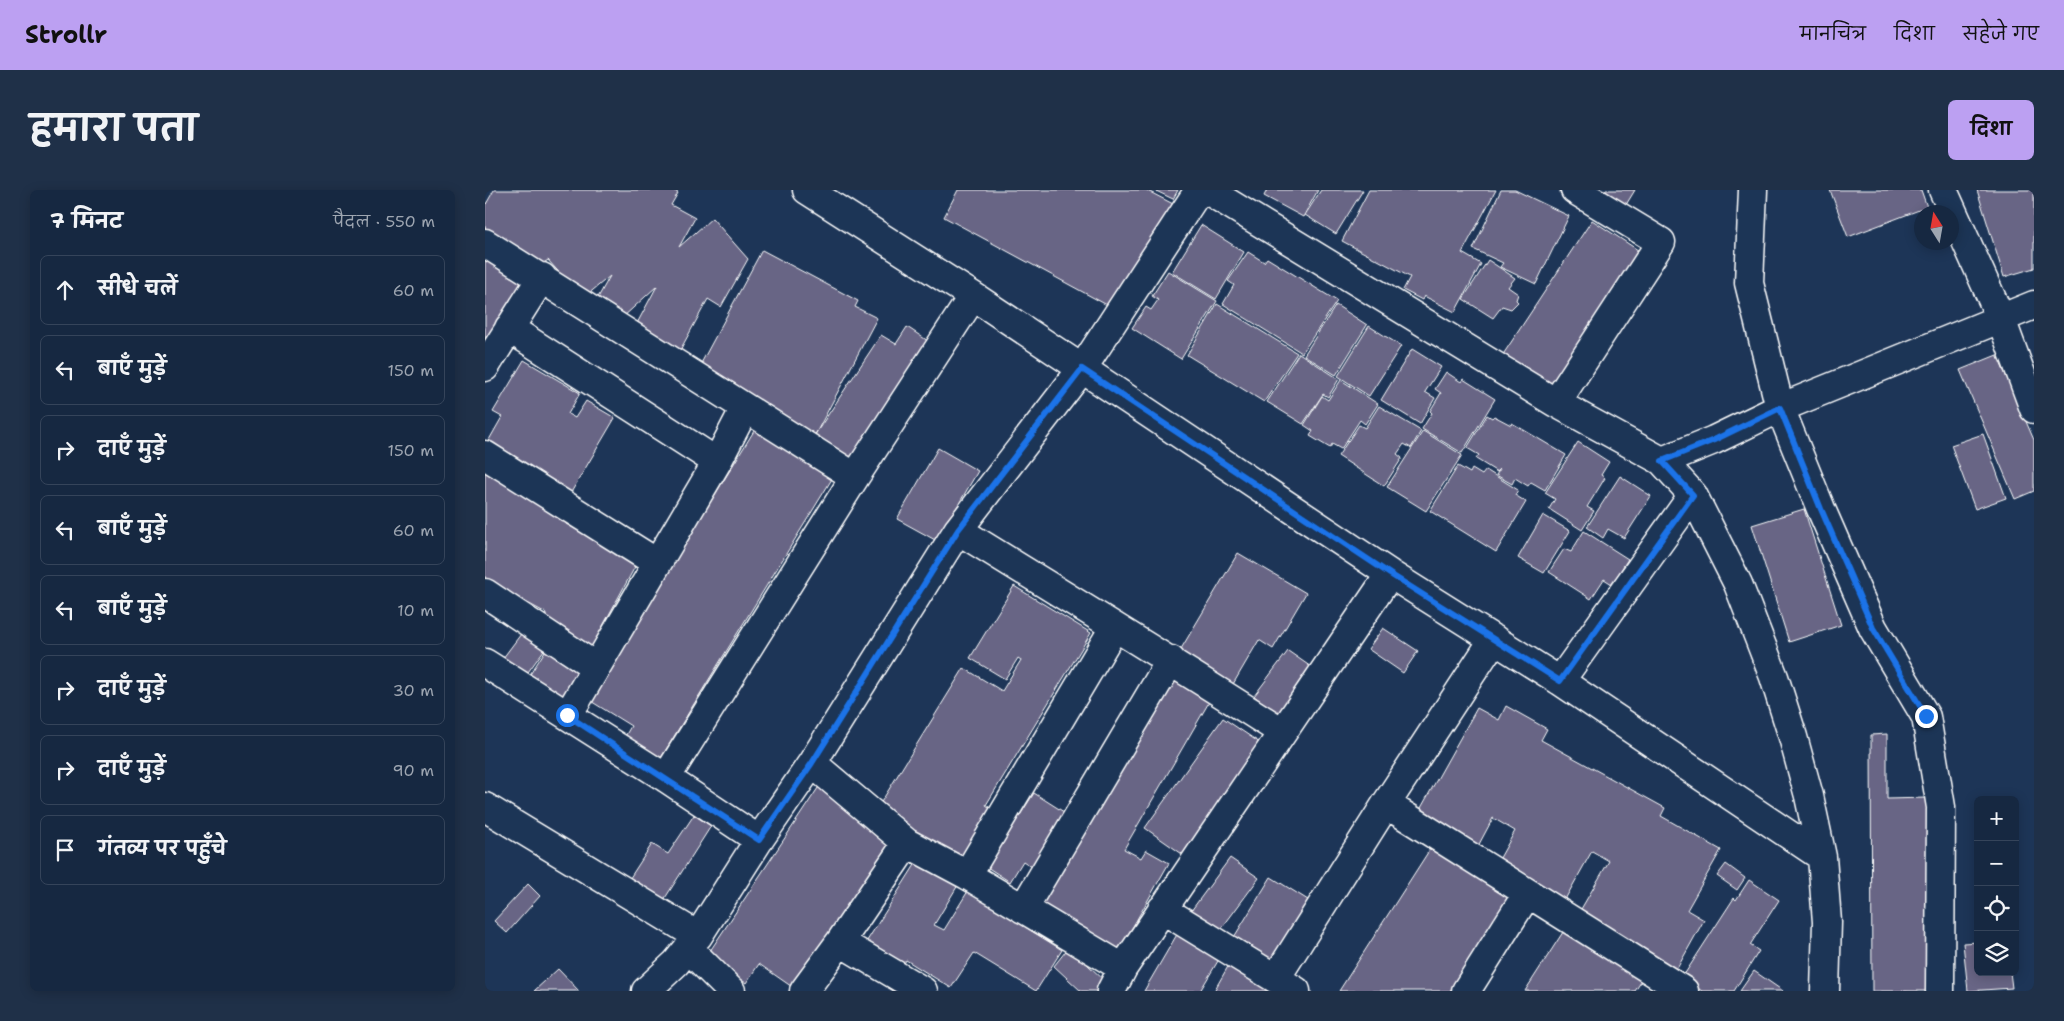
<!DOCTYPE html>
<html lang="hi">
<head>
<meta charset="utf-8">
<style>
  body { margin:0; font-family:"Shantell Sans","Playpen Sans Deva",sans-serif; background:#1f3048; color:#f1f3f6 }
  .controls { position:absolute; right:15px; bottom:15px; display:grid; overflow:hidden; border-radius:8px; box-shadow:0 2px 12px #0003 }
  .controls button { width:45px; height:45px; display:grid; place-items:center; padding:0; border:0; border-bottom:1px solid #35445a; background:#162841; color:#f1f3f6; font:25px sans-serif }
  .compass { position:absolute; left:1429px; top:15px; width:45px; height:45px; border-radius:50%; background:#162841; box-shadow:0 2px 12px #0003; rotate:349deg }
  .stop { position:absolute; width:15px; height:15px; margin:-11px; border:4px solid #1a73e8; border-radius:50%; background:#fff }
  .stop.end { background:#1a73e8; border-color:#fff; box-shadow:0 1px 5px #0008 }
  .list { margin:0; padding:0; list-style:none }
  h2 { display:flex; justify-content:space-between; align-items:center; height:65px; margin:0; padding:0 20px; font-size:21px }
  h2 small { font-size:16px; font-weight:400; color:#9ea6b1 }
  .list li { display:grid; grid-template-columns:32px 1fr auto; gap:15px; align-items:center; box-sizing:border-box; height:70px; margin:0 10px 10px; padding:0 10px; border:1px solid #35445a; border-radius:8px }
  .list b { display:block; font-size:19px; white-space:nowrap }
  .list em { font-size:16px; font-style:normal; color:#9ea6b1 }
  .icon { flex:none; width:28px; height:28px; fill:none; stroke:currentColor; stroke-width:2; stroke-linecap:round; stroke-linejoin:round }
  .map { position:relative; flex:none; width:1549px; height:801px; overflow:hidden; border-radius:8px }
  header { display:flex; align-items:center; gap:30px; box-sizing:border-box; height:70px; padding:0 25px; background:#bca0f2; color:#111 }
  header strong { font-size:24px }
  nav { display:flex; gap:28px; margin-inline-start:auto; font-size:18px }
  .intro { display:flex; align-items:center; justify-content:space-between; box-sizing:border-box; height:120px; padding:0 30px }
  h1 { margin:0; font-size:35px }
  .button { padding:12px 22px; border-radius:8px; background:#bca0f2; color:#111; font-size:18px; font-weight:700 }
  main { display:flex; gap:30px; padding:0 30px }
  aside { flex:1; background:#162841; border-radius:8px; box-shadow:0 2px 12px #0003 }
  .map>svg:first-child { display:block }
  .building { fill:#686585; stroke:#fff }
  .lines { fill:none; stroke-linecap:round; stroke-linejoin:round }
  .minor-casing { stroke:#fff; stroke-width:31 }
  .minor { stroke:#1d3557; stroke-width:28 }
  .route { stroke:#1a73e8; stroke-width:6 }
</style>
</head>
<body>
<header>
<strong>Strollr</strong>
<nav><a>मानचित्र</a><a>दिशा</a><a>सहेजे गए</a></nav>
</header>
<div class="intro"><h1>हमारा पता</h1><a class="button">दिशा</a></div>
<main>
<aside>
<h2>7 मिनट<small>पैदल · 550 m</small></h2>
<ul class="list">
<li><svg class="icon" aria-label="ahead" viewBox="0 0 24 24"><path d="M12 20V5M6 11l6-6 6 6"/></svg><div><b>सीधे चलें</b></div><em>60 m</em></li>
<li><svg class="icon" aria-label="left" viewBox="0 0 24 24"><path d="M17 20v-9H6M10 6l-5 5 5 5"/></svg><div><b>बाएँ मुड़ें</b></div><em>150 m</em></li>
<li><svg class="icon" aria-label="right" viewBox="0 0 24 24"><path d="M7 20v-9h11M14 6l5 5-5 5"/></svg><div><b>दाएँ मुड़ें</b></div><em>150 m</em></li>
<li><svg class="icon" aria-label="left" viewBox="0 0 24 24"><path d="M17 20v-9H6M10 6l-5 5 5 5"/></svg><div><b>बाएँ मुड़ें</b></div><em>60 m</em></li>
<li><svg class="icon" aria-label="left" viewBox="0 0 24 24"><path d="M17 20v-9H6M10 6l-5 5 5 5"/></svg><div><b>बाएँ मुड़ें</b></div><em>10 m</em></li>
<li><svg class="icon" aria-label="right" viewBox="0 0 24 24"><path d="M7 20v-9h11M14 6l5 5-5 5"/></svg><div><b>दाएँ मुड़ें</b></div><em>30 m</em></li>
<li><svg class="icon" aria-label="right" viewBox="0 0 24 24"><path d="M7 20v-9h11M14 6l5 5-5 5"/></svg><div><b>दाएँ मुड़ें</b></div><em>90 m</em></li>
<li><svg class="icon" aria-label="arrive" viewBox="0 0 24 24"><path d="M6 21V4h12l-3 4 3 4H6"/></svg><div><b>गंतव्य पर पहुँचे</b></div></li>
</ul>
</aside>
<div class="map">
<svg width="1549" height="801" viewBox="0 0 1549 801">
  <rect width="100%" height="100%" fill="#1d3557"/>
  <filter id="ink" filterUnits="userSpaceOnUse"><feTurbulence type="fractalNoise" baseFrequency=".02" numOctaves="2"/><feDisplacementMap in="SourceGraphic" scale="10" xChannelSelector="R" yChannelSelector="G"/><feConvolveMatrix kernelMatrix="1 2 1 2 8 2 1 2 1" color-interpolation-filters="sRGB"/></filter>
  <g filter="url(#ink)">
    <!-- building -->
    <path class="building" d="M9,0H188L193,3L186,15L210,28L194,57L227,28L263,69L236,117L223,109L193,164L149,139L172,96L137,128L110,113L125,86L102,105L87,97L63,70L56,75L0,45V16Z
      M473,0H661L690,15L633,121L459,27Z
      M669,0H693L688,9Z
      M782,0H833L818,27L779,6Z
      M836,0H878L851,44L820,25Z
      M884,0H1011L977,63L996,74L970,122L939,106L937,110L918,100L925,87L857,51Z
      M1016,0H1030L1084,26L1051,94L1015,77L1018,73L988,59Z
      M1110,0H1150L1139,18Z
      M1345,0H1436L1442,17L1363,47Z
      M1492,0H1549V78L1519,87Z
      M1107,30L1159,64L1069,200L1017,166Z
      M716,35L759,62L731,109L687,82Z
      M277,60L373,111L370,117L392,128L330,245L268,212L213,179Z
      M763,62L779,72L782,68L852,111L817,163L738,114L749,95L743,91Z
      M0,65L46,95L0,167Z
      M1003,70L1030,88L1023,97L1033,104L1031,110L1033,112L1026,119L1017,116L1008,128L978,109Z
      M683,81L732,111L696,169L647,138L661,117L666,120L673,110L667,106Z
      M732,114L812,163L779,212L702,165Z
      M851,115L882,135L851,185L819,165Z
      M884,136L916,156L884,206L853,186Z
      M422,137L449,155L372,274L329,246L396,145L411,154Z
      M927,159L956,177L940,202L950,208L935,234L896,210Z
      M814,163L854,189L843,207L838,204L818,234L782,212Z
      M1512,165L1549,250V301L1530,309L1475,180Z
      M39,170L95,203L83,224L90,228L101,211L130,228L81,311L0,257L17,227L8,222Z
      M961,182L976,192L978,189L1010,209L977,263L937,239L947,223L945,221L956,203L950,199Z
      M856,190L893,214L880,234L875,230L856,259L847,254L845,258L825,246L828,241L819,235L837,206L843,210Z
      M894,216L936,241L926,258L919,254L912,264L917,268L899,296L853,266L874,235L880,238Z
      M1002,225L1007,228L1009,226L1026,235L1027,233L1081,265L1060,300L1046,292L1043,296L1030,288L1027,294L1011,285L1015,279L1012,282L991,269L994,265L982,258Z
      M272,236L350,284L174,571L138,550L146,536L104,510Z
      M938,241L977,265L941,321L902,297Z
      M1498,244L1521,308L1490,319L1466,255Z
      M1093,252L1124,272L1116,285L1120,288L1102,317L1109,321L1097,340L1064,319L1070,309L1060,303Z
      M453,258L493,281L452,351L412,329Z
      M973,276L985,283L987,279L997,285L1001,280L1033,300L1030,305L1041,312L1011,362L945,321Z
      M0,282L56,313L83,330L81,334L152,373L106,458L57,432L61,423L0,390Z
      M1135,286L1166,306L1139,348L1123,339L1118,348L1102,337Z
      M1319,319L1356,435L1304,452L1267,335Z
      M1058,325L1085,341L1059,383L1033,368Z
      M1099,341L1143,369L1127,394L1119,389L1106,409L1064,382L1079,359L1086,362Z
      M753,363L821,403L788,459L774,450L744,501L690,469Z
      M529,396L606,443L501,615L507,619L473,673L390,622L479,478L517,501L536,470L533,468L520,489L485,468Z
      M898,438L933,461L918,483L883,459Z
      M36,444L59,460L38,489L15,472Z
      M62,458L99,482L82,509L44,486Z
      M803,461L829,479L795,525L769,506Z
      M689,485L727,507L639,659L656,668L661,660L684,673L634,761L557,716Z
      M1021,516L1062,539L1056,550L1180,618L1176,626L1236,660L1202,720L1219,730L1189,784L1092,726L1124,671L1107,661L1078,713L1011,675L1030,641L1008,628L992,658L932,625L992,518L1014,530Z
      M738,528L778,555L700,666L660,638Z
      M1402,544V609L1442,608L1443,801H1387L1386,545Z
      M335,595L409,647L313,801L274,774L261,793L221,767Z
      M549,603L582,624L547,677L538,671L525,692L502,677Z
      M209,625L226,636L175,716L141,694L167,654L183,664Z
      M947,656L1027,706L966,801H854Z
      M745,668L774,688L731,746L703,725Z
      M433,670L473,695L449,735L459,740L483,701L577,760L551,801L489,763L466,798L421,770L417,777L380,754Z
      M1241,674L1260,688L1252,700L1232,686Z
      M786,687L823,710L783,774L746,752Z
      M1264,690L1294,710L1265,755L1274,761L1249,801H1217L1197,788L1249,708L1251,710Z
      M43,694L55,706L22,743L9,731Z
      M1080,739L1158,789L1150,801H1040Z
      M694,741L736,766L715,801H659Z
      M1493,752V782H1525L1527,798L1483,801L1478,753Z
      M584,757L620,791L611,801H596L569,776Z
      M745,773L790,801H729Z
      M73,779L94,801H49Z
      M1269,781L1298,801H1255Z"/>
    <g class="lines">
      <defs>
        <path id="minor" d="M322,0L488,106L905,384L1075,491L1337,667L1342,732L1340,801
          M722,0L1071,213
          M1090,0L1176,52L1071,213L1177,271L1229,250L1295,218L1549,115
          M1268,0L1264,93L1295,218L1336,319L1388,438L1441,527L1456,617L1455,801
          M1458,0L1516,129L1549,219
          M0,53L370,287
          M24,138L232,272
          M0,177L57,87
          M0,265L172,373
          M1208,305L1253,394L1289,487L1308,547L1324,606L1337,667
          M473,340C581,407 690,473 797,542
          M0,403L111,477
          M0,473L181,588L274,650
          M1075,491L1208,305L1177,271
          M83,525L232,272L260,218
          M181,588L370,287L488,106
          M901,614L1199,801
          M0,617L213,746
          M482,685L629,438
          M538,719L686,470
          M677,719L811,801
          M355,752L438,801
          M203,758L246,801
          M638,778L482,685L422,653L327,573L473,340L597,179L714,0
          M791,788L901,614L1009,449
          M161,801L191,773L213,746L274,650L327,573
          M319,801L355,752L422,653
          M626,801L638,778L905,384
          M981,801L1042,704"/>
      </defs>
      <!-- minor casing -->
      <use href="#minor" class="minor-casing"/>
      <!-- minor -->
      <use href="#minor" class="minor"/>
    </g>
  </g>
  <g class="lines" filter="url(#ink)">
    <!-- route -->
    <path class="route" d="M82,525L274,650L327,573L473,340L597,179L905,384L1075,491L1208,305L1177,271L1229,250L1295,218L1336,319L1388,438L1441,526"/>
  </g>
</svg>
<div class="controls">
<button>+</button>
<button>−</button>
<button><svg class="icon" aria-label="locate" viewBox="0 0 24 24"><circle cx="12" cy="12" r="6"/><path d="M12 2v4M12 18v4M2 12h4M18 12h4"/></svg></button>
<button><svg class="icon" aria-label="layers" viewBox="0 0 24 24"><path d="M12 4l9 5-9 5-9-5zM3 14l9 5 9-5"/></svg></button>
</div>
<svg class="compass" viewBox="-18 -18 36 36"><path d="M0-13l5 13h-10z" fill="#e53935"/><path d="M0 13l5-13h-10z" fill="#9ea6b1"/></svg>
<div class="stop" style="left:82px;top:525px"></div>
<div class="stop end" style="left:1441px;top:526px"></div>
</div>
</main>
</body>
</html>
